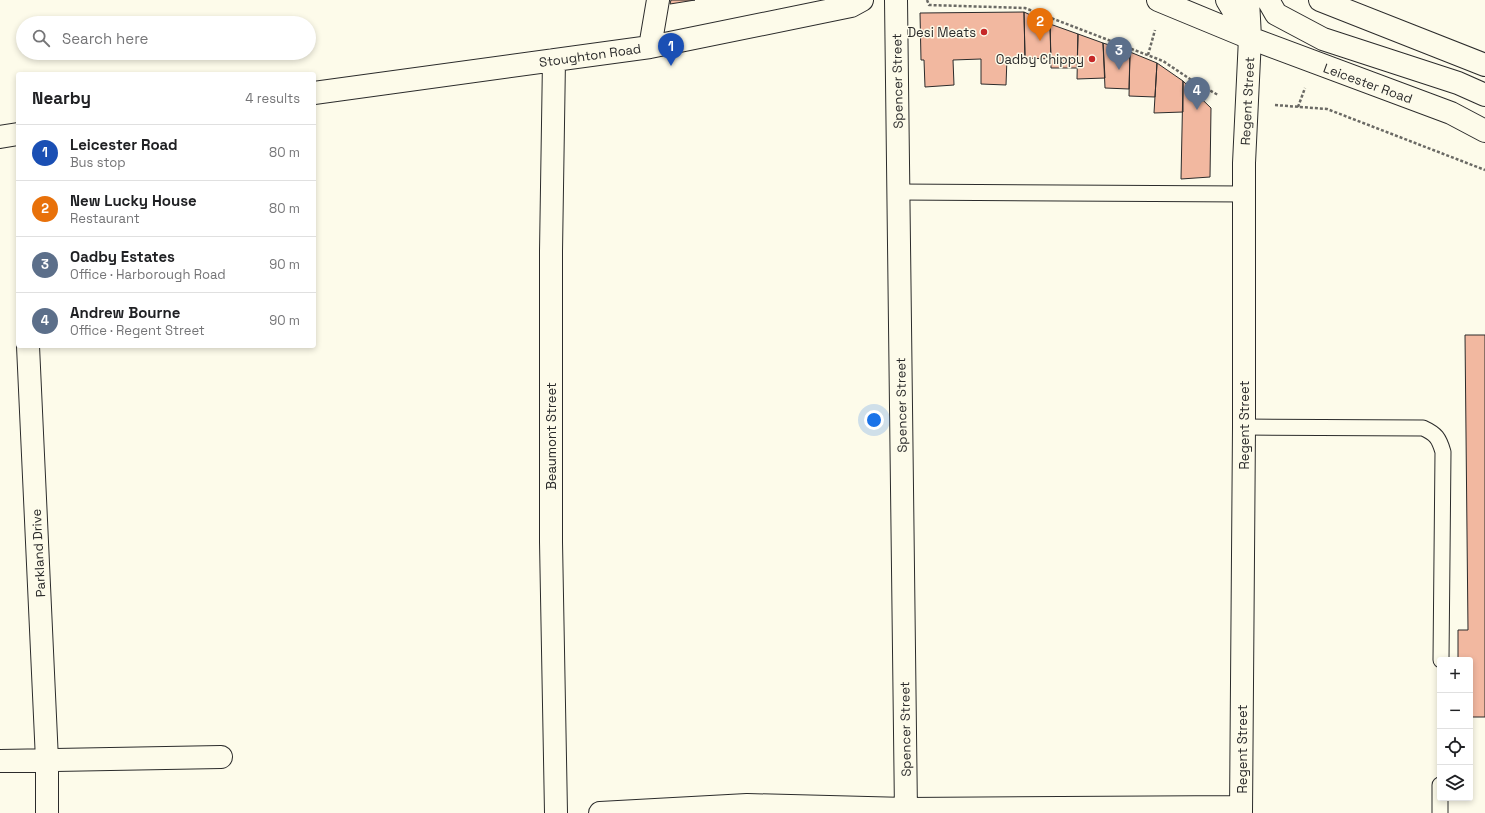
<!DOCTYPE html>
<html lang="en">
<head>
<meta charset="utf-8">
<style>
  body { margin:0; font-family:"Space Grotesk",sans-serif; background:#f6f6f6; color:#202124 }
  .controls { position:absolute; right:12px; bottom:12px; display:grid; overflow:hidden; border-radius:4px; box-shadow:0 2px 6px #0003 }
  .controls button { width:36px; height:36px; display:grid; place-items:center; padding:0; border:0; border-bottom:1px solid #e0e0e0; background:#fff; color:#202124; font:20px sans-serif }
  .you { position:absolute; left:874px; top:420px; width:14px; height:14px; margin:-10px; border:3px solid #fff; border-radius:50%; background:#1a73e8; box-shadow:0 0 0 6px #1a73e833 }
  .badge { display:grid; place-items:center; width:26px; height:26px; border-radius:50%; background:#c62828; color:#fff; font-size:13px; font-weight:700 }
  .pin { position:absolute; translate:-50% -33px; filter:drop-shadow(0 1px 2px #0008) }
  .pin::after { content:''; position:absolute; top:21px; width:14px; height:12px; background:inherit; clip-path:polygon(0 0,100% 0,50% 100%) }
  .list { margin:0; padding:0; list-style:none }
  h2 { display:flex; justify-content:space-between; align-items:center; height:52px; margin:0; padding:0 16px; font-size:17px }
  h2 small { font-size:13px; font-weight:400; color:#757577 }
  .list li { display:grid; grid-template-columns:26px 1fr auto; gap:12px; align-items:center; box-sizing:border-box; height:56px; padding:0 16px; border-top:1px solid #e0e0e0 }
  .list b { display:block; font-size:15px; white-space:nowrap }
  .list p { margin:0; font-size:13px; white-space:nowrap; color:#757577 }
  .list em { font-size:13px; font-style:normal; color:#757577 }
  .icon { flex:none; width:22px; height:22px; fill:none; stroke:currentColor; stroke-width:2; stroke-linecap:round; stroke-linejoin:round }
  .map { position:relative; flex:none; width:1485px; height:813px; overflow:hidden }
  .search { position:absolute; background:#fff; box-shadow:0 2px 6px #0003; left:16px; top:16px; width:300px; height:44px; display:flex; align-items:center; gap:10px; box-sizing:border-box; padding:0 14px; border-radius:22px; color:#757577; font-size:15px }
  .panel { position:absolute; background:#fff; box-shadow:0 2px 6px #0003; left:16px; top:72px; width:300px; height:276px; border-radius:4px }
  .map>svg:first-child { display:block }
  .building { fill:#f2b8a0; stroke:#2b2b2b }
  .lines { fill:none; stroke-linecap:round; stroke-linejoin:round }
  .service-casing { stroke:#2b2b2b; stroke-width:17 }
  .minor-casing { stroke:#2b2b2b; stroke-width:24 }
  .trunk-casing { stroke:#2b2b2b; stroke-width:24 }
  .path { stroke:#6a6964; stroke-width:2.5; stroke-dasharray:3 2; stroke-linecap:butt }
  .service { stroke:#fdfbea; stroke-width:15 }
  .minor { stroke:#fdfbea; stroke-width:22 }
  .trunk { stroke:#fdfbea; stroke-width:22 }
  .poi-dot { fill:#c62828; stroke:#fdfbea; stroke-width:1.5 }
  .labels { text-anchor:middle; stroke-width:3; stroke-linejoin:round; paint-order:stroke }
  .poi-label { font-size:13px; fill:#2b2b2b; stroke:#fdfbea; text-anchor:end }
  .street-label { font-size:13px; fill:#2b2b2b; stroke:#fdfbea }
</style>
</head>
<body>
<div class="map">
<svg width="1485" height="813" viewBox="0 0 1485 813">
  <rect width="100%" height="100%" fill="#fdfbea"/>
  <!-- building -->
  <path class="building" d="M671,0H695L670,4Z
    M1024,12L1025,58H1007L1006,85L981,84V59L953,60L954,85L925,87L924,60H921L920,13Z
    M1024,12L1050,24L1051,59L1025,58Z
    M1050,24L1078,34L1077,68H1051Z
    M1078,34L1103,43L1105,78L1077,79Z
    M1103,43L1130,52L1129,89L1105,88Z
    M1130,52L1157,63L1155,97L1129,96Z
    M1157,63L1183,81V112L1154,113Z
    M1183,81L1211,108L1210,177L1181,179Z
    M1465,335H1485V717H1470V660H1458V630H1468Z"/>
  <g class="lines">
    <defs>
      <path id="service" d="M898,192L1245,194
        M1244,427L1423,428C1436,434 1439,438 1443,452L1441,660
        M1440,813V785"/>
      <path id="minor" d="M896,0L906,813
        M650,47L658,0
        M554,60L551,251V542L556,813
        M314,93L650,47L851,6L862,0
        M0,137L18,134
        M28,346L47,760V813
        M0,761L221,757
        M600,813L747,805L906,809L1241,807
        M1241,813L1244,427V163L1250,38"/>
      <path id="trunk" d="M1158,0L1250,38L1451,113L1485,131
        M1227,0L1250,38
        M1248,0L1250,37
        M1268,0L1276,14L1323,39L1458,83L1485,95
        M1320,0L1485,65"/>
    </defs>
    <!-- service casing -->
    <use href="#service" class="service-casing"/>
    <!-- minor casing -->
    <use href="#minor" class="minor-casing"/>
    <!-- trunk casing -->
    <use href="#trunk" class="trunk-casing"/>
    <!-- path -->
    <path class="path" d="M927,0L929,5L1025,8L1163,61L1190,79L1218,95
      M1148,55L1155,30
      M1275,105L1327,109L1485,170
      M1298,107L1305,88"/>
    <!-- service -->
    <use href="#service" class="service"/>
    <!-- minor -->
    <use href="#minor" class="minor"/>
    <!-- trunk -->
    <use href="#trunk" class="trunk"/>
  </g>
  <!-- markers -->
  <g class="poi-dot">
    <circle cx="984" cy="32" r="4"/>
    <circle cx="1092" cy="59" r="4"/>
  </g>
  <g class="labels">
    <!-- poi labels -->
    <g class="poi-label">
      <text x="976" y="37">Desi Meats</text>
      <text x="1084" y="64">Oadby Chippy</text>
    </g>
    <!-- street labels -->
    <g class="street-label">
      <text transform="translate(590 55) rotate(-8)" y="5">Stoughton Road</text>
      <text transform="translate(897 81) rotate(-91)" y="5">Spencer Street</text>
      <text transform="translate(1368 83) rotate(20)" y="5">Leicester Road</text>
      <text transform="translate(1247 101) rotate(-87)" y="5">Regent Street</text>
      <text transform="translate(901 405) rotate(-91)" y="5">Spencer Street</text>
      <text transform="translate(1244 425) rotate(-90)" y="5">Regent Street</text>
      <text transform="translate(551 436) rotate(-90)" y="5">Beaumont Street</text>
      <text transform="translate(38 553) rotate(-93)" y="5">Parkland Drive</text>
      <text transform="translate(905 729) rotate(-91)" y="5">Spencer Street</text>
      <text transform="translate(1242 749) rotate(-90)" y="5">Regent Street</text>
    </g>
  </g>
</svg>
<div class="controls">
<button>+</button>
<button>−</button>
<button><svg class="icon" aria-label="locate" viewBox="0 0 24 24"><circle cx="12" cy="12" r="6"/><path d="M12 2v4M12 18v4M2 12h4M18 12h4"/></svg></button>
<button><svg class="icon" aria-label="layers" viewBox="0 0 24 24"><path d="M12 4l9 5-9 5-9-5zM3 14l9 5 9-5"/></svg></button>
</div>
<div class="you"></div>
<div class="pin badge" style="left:671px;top:66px;background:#1a4fb4">1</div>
<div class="pin badge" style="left:1040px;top:41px;background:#e8710a">2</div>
<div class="pin badge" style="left:1119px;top:70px;background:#5c6f8a">3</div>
<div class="pin badge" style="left:1197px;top:110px;background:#5c6f8a">4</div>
<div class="search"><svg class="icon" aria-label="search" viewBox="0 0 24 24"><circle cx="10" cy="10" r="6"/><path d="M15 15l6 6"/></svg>Search here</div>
<section class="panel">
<h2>Nearby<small>4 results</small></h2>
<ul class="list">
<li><span class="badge" style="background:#1a4fb4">1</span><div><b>Leicester Road</b><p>Bus stop</p></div><em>80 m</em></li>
<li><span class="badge" style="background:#e8710a">2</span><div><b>New Lucky House</b><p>Restaurant</p></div><em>80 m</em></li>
<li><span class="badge" style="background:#5c6f8a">3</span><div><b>Oadby Estates</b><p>Office · Harborough Road</p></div><em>90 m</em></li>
<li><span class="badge" style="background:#5c6f8a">4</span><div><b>Andrew Bourne</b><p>Office · Regent Street</p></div><em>90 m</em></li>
</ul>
</section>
</div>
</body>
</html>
